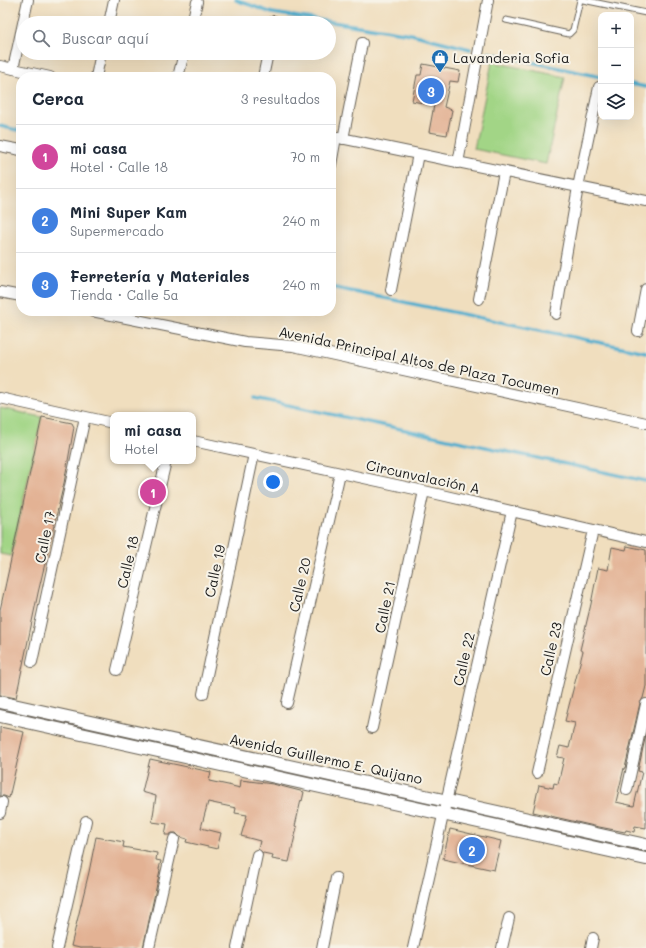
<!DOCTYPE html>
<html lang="es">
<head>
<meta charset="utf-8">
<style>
  body { margin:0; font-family:Mali,sans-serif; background:#f6f6f7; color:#1f2937 }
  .controls { position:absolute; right:12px; top:12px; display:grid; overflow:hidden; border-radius:8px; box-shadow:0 4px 16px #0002 }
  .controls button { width:36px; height:36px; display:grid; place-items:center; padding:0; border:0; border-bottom:1px solid #e0e1e3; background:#fff; color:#1f2937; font:20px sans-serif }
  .you { position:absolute; left:273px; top:482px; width:14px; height:14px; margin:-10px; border:3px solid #fff; border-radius:50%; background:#1a73e8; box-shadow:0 0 0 6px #1a73e833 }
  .badge { display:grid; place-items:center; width:26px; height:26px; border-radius:50%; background:#1f6fb2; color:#fff; font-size:13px; font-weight:700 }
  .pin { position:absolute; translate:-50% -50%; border:2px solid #fff; box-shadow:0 1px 4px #0006 }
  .popup { position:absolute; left:110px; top:412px; width:86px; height:52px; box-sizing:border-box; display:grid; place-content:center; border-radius:8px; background:#fff; filter:drop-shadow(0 1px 3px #0005); font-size:13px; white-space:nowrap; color:#747a83 }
  .popup b { font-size:15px; color:#1f2937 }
  .popup::after { content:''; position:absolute; left:50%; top:100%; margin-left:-8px; border:8px solid transparent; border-top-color:#fff }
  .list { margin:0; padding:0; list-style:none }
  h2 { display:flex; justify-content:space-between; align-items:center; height:52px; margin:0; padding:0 16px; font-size:17px }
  h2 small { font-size:13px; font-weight:400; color:#747a83 }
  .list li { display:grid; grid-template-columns:26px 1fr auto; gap:12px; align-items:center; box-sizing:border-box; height:64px; padding:0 16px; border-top:1px solid #e0e1e3 }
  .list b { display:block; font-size:15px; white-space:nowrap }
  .list p { margin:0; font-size:13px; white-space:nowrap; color:#747a83 }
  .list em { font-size:13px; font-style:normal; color:#747a83 }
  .icon { flex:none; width:22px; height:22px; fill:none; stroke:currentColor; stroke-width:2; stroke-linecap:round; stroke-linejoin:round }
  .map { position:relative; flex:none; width:646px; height:948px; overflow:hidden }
  .search { position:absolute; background:#fff; box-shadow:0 4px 16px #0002; left:16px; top:16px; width:320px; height:44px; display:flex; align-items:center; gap:10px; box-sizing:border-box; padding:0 14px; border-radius:22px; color:#747a83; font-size:15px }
  .panel { position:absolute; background:#fff; box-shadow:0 4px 16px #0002; left:16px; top:72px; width:320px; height:244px; border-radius:16px }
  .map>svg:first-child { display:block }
  .green { fill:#a2d586; stroke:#5f7851 }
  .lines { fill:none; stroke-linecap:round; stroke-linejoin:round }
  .stream { stroke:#4fadce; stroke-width:3.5 }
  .building { fill:#e3b294 }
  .service-casing { stroke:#666055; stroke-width:7 }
  .minor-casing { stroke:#666055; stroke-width:12 }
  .tertiary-casing { stroke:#666055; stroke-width:14 }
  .service { stroke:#fff; stroke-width:5 }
  .minor { stroke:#fff; stroke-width:10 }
  .tertiary { stroke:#fff; stroke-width:12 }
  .labels { text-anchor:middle; stroke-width:4; stroke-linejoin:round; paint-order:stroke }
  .poi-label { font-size:14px; fill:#1c1c1c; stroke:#f7f3e8; text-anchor:start }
  .street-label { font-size:14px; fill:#1c1c1c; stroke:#f7f3e8 }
</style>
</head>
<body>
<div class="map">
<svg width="646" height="948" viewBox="0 0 646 948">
  <rect width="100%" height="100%" fill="#f7f3e8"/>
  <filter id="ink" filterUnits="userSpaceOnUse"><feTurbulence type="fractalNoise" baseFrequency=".025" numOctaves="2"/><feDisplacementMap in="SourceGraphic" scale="8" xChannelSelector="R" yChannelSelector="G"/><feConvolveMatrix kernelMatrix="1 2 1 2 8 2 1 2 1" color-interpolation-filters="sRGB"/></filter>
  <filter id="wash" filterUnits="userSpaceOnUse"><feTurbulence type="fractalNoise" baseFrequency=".012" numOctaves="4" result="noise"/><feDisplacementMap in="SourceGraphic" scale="16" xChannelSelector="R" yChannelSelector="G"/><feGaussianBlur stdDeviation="0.9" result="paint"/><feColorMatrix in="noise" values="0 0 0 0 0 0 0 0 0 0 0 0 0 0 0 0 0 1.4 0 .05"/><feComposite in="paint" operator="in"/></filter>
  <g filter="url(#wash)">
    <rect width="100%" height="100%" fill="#f0debe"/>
    <!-- green -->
    <path class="green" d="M492,62L565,77L546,164L474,149Z
      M0,408L42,417L11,556L0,554Z"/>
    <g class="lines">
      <!-- stream -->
      <path class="stream" d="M236,0L272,13L411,34L470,49
        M489,53L601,77
        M631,84L646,87
        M0,126L21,131
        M331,287L646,352
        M255,398L646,481"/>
    </g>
    <g id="blocks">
      <!-- building -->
      <path class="building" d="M423,64L460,71L458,82L450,81L444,107L452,110L447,135L429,132L434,105L412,101L417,75H421Z
        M42,417L72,423L74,427L64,483L38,593L16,698L0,695V610Z
        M627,546L646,550V686L643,698L640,703L625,768H624L616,802L634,806L642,772L638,771L646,734V828L635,826L634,832L626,830L625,832L594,826L533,812L539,785L553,788L554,783L558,784L564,758L557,757L560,746L569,748L575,723L565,721L583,651L580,650L591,604L598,568L608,570L612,547L626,550Z
        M0,727L24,732L9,798L4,796H0Z
        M150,759L211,772L209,781L228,785L240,788L241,780L273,784L304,792L302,801L301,800L295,826L297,827L289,862L272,859L273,855L263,853L258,849L260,841L241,836L247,815L235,813L236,808L208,802L201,828L221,833L217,849L186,842L187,839L180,837L176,833H172L169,835H165L167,824L152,822L156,796L142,792Z
        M450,829L501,841L494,870L443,859Z
        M96,837L124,842L123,847L157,853L156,860L161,861L159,869L160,870L143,948H80L71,946L89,872Z"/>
    </g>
  </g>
  <g filter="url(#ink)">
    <use href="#blocks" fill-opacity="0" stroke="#666055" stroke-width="1"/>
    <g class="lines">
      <defs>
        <path id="service" d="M583,0L646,13
          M506,20L569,34L573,30L580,0"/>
        <path id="minor" d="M23,23L28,0
          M109,23L114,0
          M192,23L197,2
          M274,23V21
          M0,66L50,77
          M13,69L23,23
          M96,77L101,53
          M178,77L184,53
          M263,77L268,53
          M331,136L646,201
          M343,139L362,43
          M0,146L21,150
          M458,163L488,0
          M331,165L336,137
          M391,290L418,154
          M0,292L21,296
          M479,299L504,172
          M92,311L245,342L293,346L646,423
          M556,314L578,187L599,87
          M638,331L646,289
          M0,398L113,423
          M193,441L424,491L646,542
          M32,662L85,417
          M117,670L166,461
          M203,694L254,454
          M287,703L340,473
          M372,728L424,491
          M537,773L593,530
          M627,790L646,704
          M0,813L2,802
          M57,948L86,821
          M149,948L174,839
          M237,948L257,855
          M322,948L336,878
          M413,948L512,511
          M502,948L509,918
          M591,948L593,938"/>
        <path id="tertiary" d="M0,702L646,845
          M0,716L646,859"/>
      </defs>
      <!-- service casing -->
      <use href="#service" class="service-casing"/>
      <!-- minor casing -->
      <use href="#minor" class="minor-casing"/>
      <!-- tertiary casing -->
      <use href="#tertiary" class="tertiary-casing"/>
      <!-- service -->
      <use href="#service" class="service"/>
      <!-- minor -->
      <use href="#minor" class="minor"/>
      <!-- tertiary -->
      <use href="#tertiary" class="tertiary"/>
    </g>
  </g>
  <!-- icons -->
  <defs>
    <symbol id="shop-pin" viewBox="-11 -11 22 30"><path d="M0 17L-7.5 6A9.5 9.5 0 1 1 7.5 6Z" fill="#1f6fb2" stroke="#f7f3e8"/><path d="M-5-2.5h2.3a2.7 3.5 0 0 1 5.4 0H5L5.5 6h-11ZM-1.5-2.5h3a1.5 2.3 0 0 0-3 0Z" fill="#fff"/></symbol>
  </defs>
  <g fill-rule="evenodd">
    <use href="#shop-pin" x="430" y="48" width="20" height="27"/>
  </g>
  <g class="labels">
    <!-- poi labels -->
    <g class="poi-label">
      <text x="453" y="63">Lavanderia Sofia</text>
    </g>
    <!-- street labels -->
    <g class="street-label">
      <text transform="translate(419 361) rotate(12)" y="5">Avenida Principal Altos de Plaza Tocumen</text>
      <text transform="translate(423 477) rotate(12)" y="5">Circunvalación A</text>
      <text transform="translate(45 537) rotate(-78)" y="5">Calle 17</text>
      <text transform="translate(128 562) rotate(-77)" y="5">Calle 18</text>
      <text transform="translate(215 571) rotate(-78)" y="5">Calle 19</text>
      <text transform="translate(300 585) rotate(-77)" y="5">Calle 20</text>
      <text transform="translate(385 607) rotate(-78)" y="5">Calle 21</text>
      <text transform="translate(551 649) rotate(-77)" y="5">Calle 23</text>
      <text transform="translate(464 659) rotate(-77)" y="5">Calle 22</text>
      <text transform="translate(326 759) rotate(12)" y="5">Avenida Guillermo E. Quijano</text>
    </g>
  </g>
</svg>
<div class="controls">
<button>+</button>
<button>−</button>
<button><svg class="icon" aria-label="layers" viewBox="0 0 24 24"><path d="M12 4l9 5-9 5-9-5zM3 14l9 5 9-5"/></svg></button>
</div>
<div class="you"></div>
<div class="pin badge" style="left:153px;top:492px;background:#d1479c">1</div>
<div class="popup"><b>mi casa</b>Hotel</div>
<div class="pin badge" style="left:472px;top:850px;background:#3f7fe0">2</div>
<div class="pin badge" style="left:431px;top:91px;background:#3f7fe0">3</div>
<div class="search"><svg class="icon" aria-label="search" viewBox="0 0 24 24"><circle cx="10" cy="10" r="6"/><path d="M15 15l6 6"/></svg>Buscar aquí</div>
<section class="panel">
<h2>Cerca<small>3 resultados</small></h2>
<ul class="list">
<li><span class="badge" style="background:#d1479c">1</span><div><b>mi casa</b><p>Hotel · Calle 18</p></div><em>70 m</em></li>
<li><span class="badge" style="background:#3f7fe0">2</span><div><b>Mini Super Kam</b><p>Supermercado</p></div><em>240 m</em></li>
<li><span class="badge" style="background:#3f7fe0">3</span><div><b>Ferretería y Materiales</b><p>Tienda · Calle 5a</p></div><em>240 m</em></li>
</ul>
</section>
</div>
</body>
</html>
